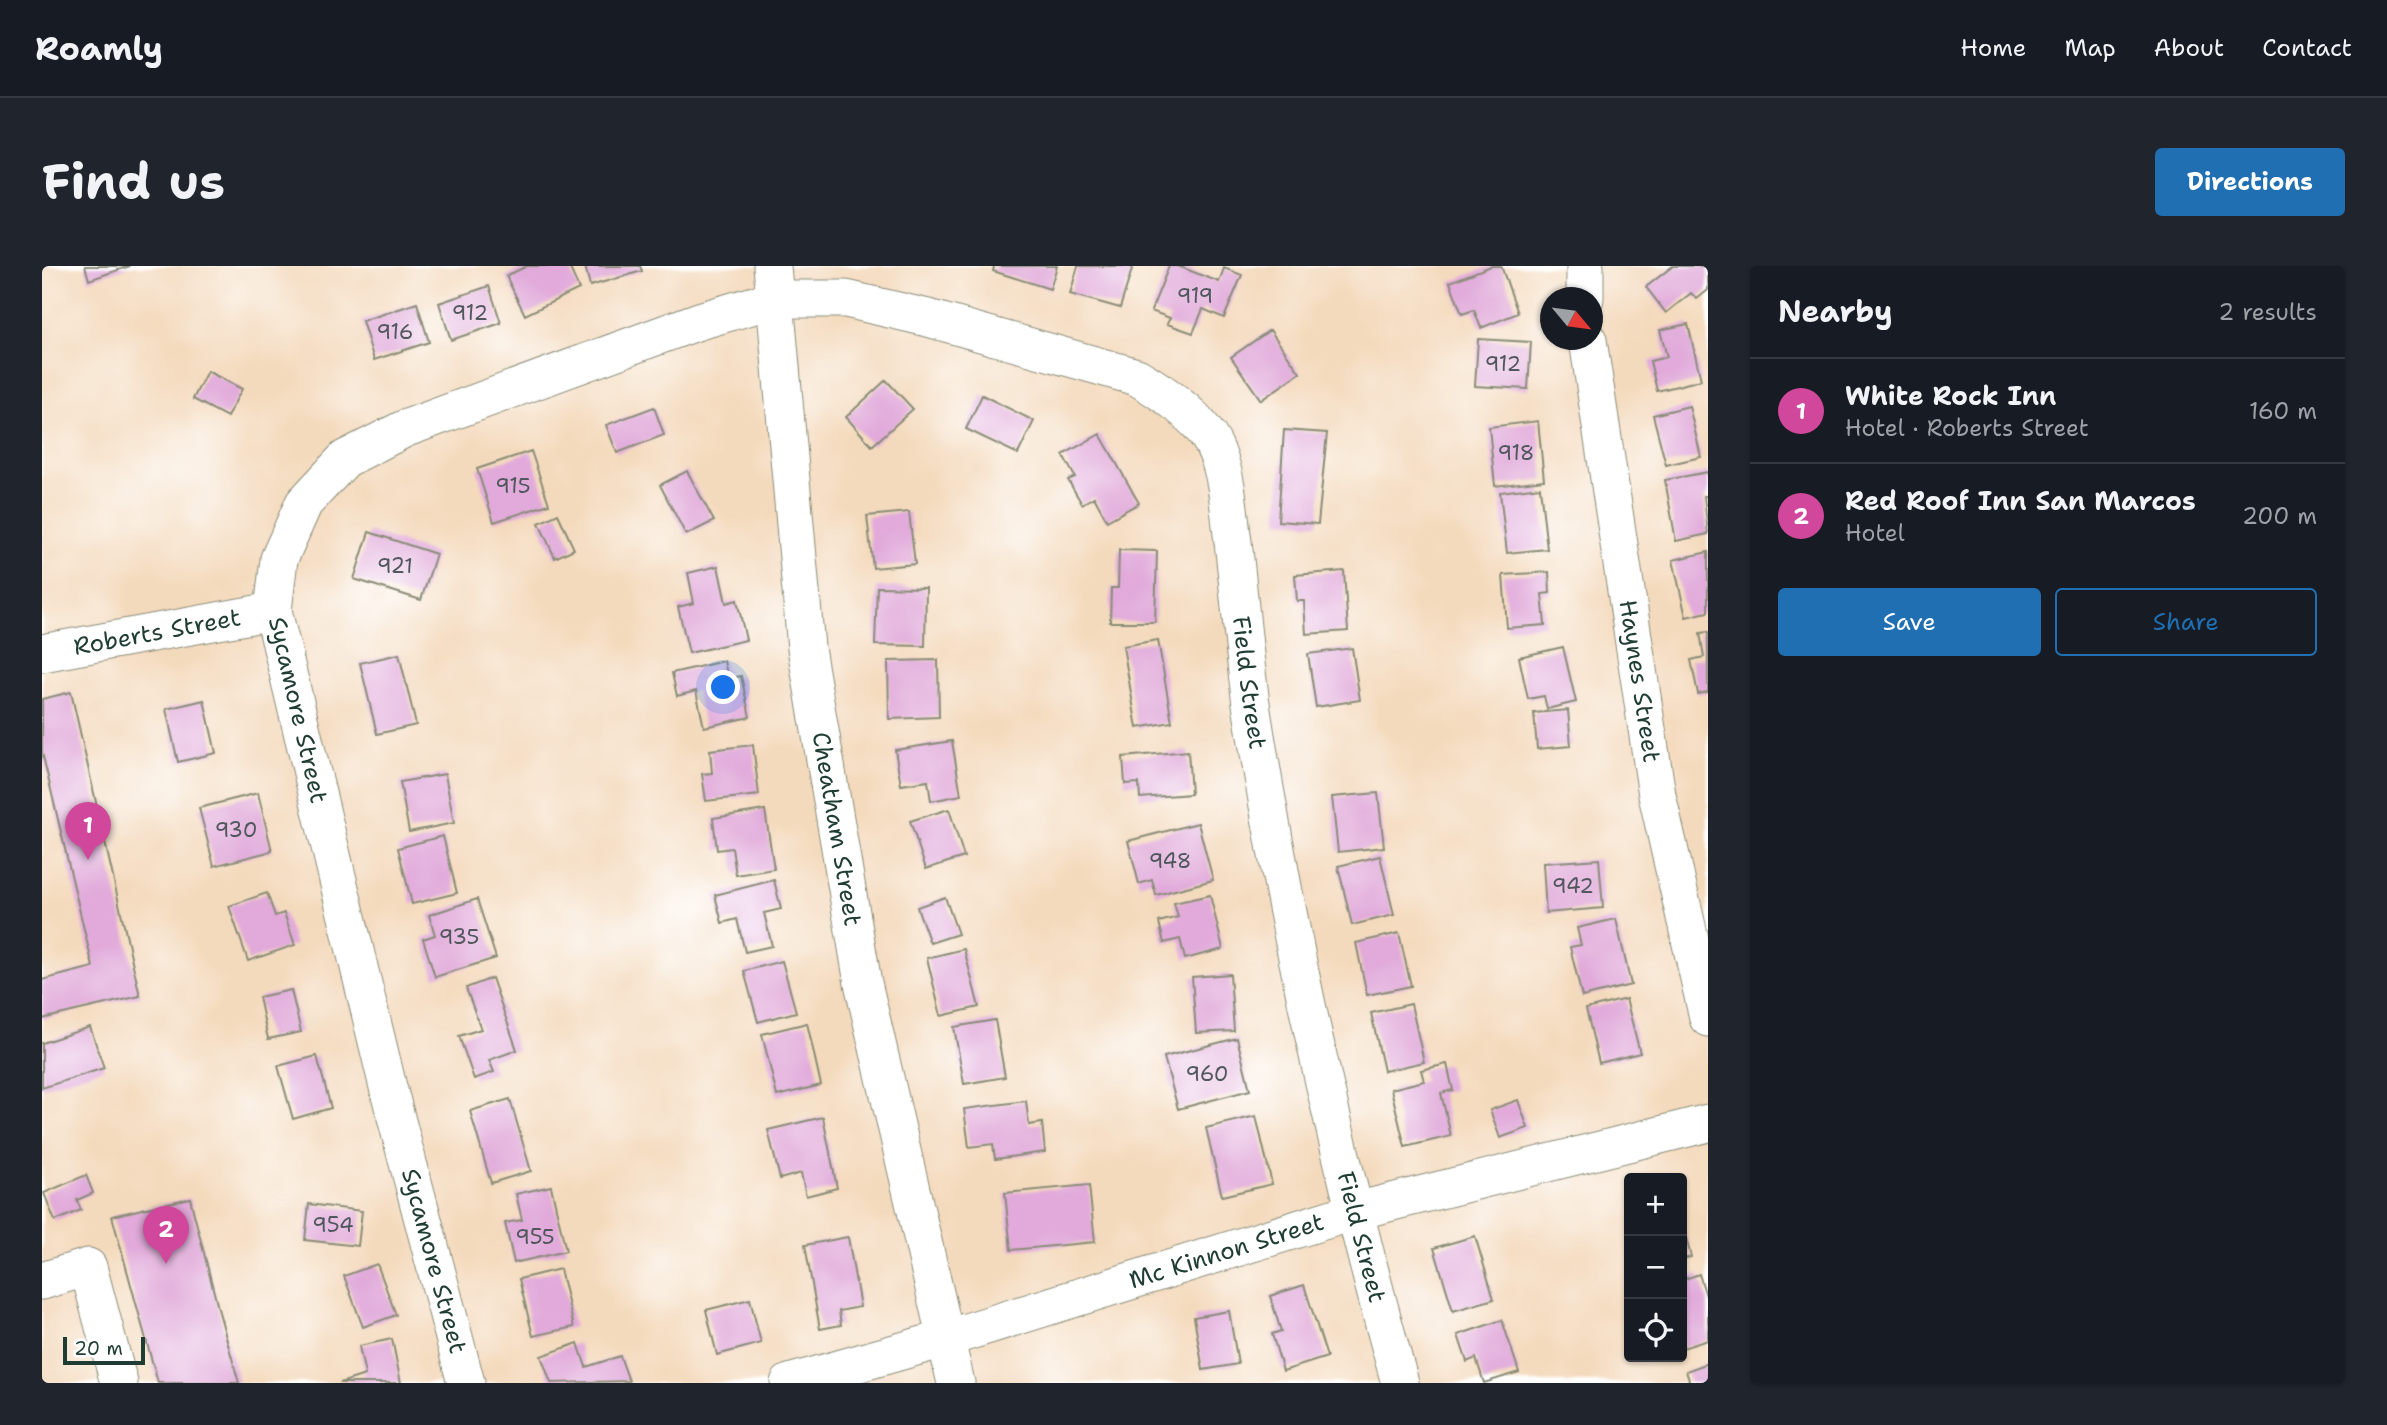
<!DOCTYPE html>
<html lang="en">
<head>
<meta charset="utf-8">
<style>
  body { margin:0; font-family:"Shantell Sans",sans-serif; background:#20242c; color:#f1f3f6 }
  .controls { position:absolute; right:21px; bottom:21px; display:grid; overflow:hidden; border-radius:7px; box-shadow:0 2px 5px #0004 }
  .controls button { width:63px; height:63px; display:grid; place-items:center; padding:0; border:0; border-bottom:2px solid #363941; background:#171b24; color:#f1f3f6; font:35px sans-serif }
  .compass { position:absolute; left:1498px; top:21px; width:63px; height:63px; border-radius:50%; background:#171b24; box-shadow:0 2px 5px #0004; rotate:119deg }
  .scale { position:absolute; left:21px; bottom:18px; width:82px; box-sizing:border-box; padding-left:7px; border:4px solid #1f3d34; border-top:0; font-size:19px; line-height:24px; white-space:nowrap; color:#1f3d34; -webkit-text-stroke:5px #fff; paint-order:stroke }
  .you { position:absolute; left:682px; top:422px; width:24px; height:24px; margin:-18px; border:5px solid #fff; border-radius:50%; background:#1a73e8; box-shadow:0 0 0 10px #1a73e833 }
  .badge { display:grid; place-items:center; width:46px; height:46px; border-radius:50%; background:#1f6fb2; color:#fff; font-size:23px; font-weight:700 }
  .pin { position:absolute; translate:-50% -58px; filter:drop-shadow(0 2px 4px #0008) }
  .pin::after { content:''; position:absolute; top:37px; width:24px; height:21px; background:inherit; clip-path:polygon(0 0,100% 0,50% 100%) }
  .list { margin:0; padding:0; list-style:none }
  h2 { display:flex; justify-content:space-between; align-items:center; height:91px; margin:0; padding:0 28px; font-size:30px }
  h2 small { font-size:23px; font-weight:400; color:#9ea1a6 }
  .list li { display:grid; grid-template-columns:46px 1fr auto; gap:21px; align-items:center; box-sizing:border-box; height:105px; padding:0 28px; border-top:2px solid #363941 }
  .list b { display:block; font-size:26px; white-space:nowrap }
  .list p { margin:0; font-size:23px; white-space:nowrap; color:#9ea1a6 }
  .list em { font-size:23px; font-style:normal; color:#9ea1a6 }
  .actions { display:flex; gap:14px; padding:21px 28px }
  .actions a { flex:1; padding:16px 0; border:2px solid #1f6fb2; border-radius:7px; text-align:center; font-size:24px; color:#1f6fb2 }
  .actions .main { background:#1f6fb2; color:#fff }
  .icon { flex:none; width:38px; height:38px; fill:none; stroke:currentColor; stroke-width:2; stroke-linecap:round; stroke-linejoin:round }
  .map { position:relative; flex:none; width:1666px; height:1117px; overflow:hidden; border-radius:7px }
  header { display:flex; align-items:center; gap:42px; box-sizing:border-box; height:98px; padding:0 35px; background:#171b24; border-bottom:2px solid #363941 }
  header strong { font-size:33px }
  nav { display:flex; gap:38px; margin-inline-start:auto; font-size:24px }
  .intro { display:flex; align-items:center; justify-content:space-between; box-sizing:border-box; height:168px; padding:0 42px }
  h1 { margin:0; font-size:49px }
  .button { padding:18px 32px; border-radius:7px; background:#1f6fb2; color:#fff; font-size:24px; font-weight:700 }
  main { display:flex; gap:42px; padding:0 42px }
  aside { flex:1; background:#171b24; border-radius:7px; box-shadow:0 2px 5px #0004 }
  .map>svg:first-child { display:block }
  .building { fill:#e1aada }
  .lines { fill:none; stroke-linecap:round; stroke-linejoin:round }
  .minor-casing { stroke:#8a8c78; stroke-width:39 }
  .minor { stroke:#fff; stroke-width:37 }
  .labels { text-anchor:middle; stroke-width:5; stroke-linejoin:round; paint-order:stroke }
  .number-label { font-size:21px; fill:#50585e }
  .street-label { font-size:24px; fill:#1f3d34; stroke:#fff }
</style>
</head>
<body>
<header>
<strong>Roamly</strong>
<nav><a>Home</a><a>Map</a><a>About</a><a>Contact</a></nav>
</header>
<div class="intro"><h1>Find us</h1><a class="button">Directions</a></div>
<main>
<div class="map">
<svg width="1666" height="1117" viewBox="0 0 1666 1117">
  <rect width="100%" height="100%" fill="#fff"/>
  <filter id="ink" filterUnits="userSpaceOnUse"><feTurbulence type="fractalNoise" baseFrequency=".0143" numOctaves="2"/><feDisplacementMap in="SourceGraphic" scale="14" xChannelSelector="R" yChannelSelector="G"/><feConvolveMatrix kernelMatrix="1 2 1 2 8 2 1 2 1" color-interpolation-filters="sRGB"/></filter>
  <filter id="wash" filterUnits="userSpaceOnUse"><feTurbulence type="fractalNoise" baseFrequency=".00686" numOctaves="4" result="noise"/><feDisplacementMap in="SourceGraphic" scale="28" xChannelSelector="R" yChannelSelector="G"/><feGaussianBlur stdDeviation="1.57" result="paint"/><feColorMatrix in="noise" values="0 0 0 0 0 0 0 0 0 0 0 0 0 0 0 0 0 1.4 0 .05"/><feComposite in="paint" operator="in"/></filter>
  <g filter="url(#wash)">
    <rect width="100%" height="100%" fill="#f4dabd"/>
    <g id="blocks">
      <!-- building -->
      <path class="building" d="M43,0H88L47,14Z
        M485,0H527L537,23L483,49L464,10Z
        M543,0H598L600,5L548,20Z
        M952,0H1015L1008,23L951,5Z
        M1036,0H1091L1078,42L1028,28Z
        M1127,0H1136L1177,16L1182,2L1200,9L1182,52L1161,43L1151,67L1125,58L1128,52L1109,45Z
        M1449,0H1459L1476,47L1439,62L1432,44L1420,48L1408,16Z
        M1631,0H1666V24L1655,33L1649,27L1624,47L1604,21Z
        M447,20L459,57L409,74L397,37Z
        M375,37L387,76L332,94L320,55Z
        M1646,58L1659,114L1615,125L1608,95L1625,91L1618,64Z
        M1228,64L1258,107L1219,134L1189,91Z
        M1436,73L1489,76L1486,123L1433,120Z
        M165,105L200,123L185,151L151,133Z
        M844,114L871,143L830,180L804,151Z
        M940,129L992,155L976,188L924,163Z
        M1647,140L1659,191L1624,199L1611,149Z
        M612,141L622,169L575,187L564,159Z
        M1496,155L1502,214L1453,220L1447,161Z
        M1242,164L1285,167L1276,258L1236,255Z
        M1058,168L1097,237L1065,255L1052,231L1040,238L1026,214L1033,211L1021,189Z
        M489,185L507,238L452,256L435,203Z
        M645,205L672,255L644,269L618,219Z
        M1666,206V230H1662L1666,268L1634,275L1623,214Z
        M1498,221L1505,283L1465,287L1458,226Z
        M867,246L873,298L831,302L825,250Z
        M516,248L532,283L513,292L497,257Z
        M327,266L394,288L379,334L312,313Z
        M1077,284L1115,285L1113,356H1068L1069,322H1076Z
        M1666,286V346L1644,351L1631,294Z
        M676,300L684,337L695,334L704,374L647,387L636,341L652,337L646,307Z
        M1302,305L1306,365L1264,368L1262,335H1255L1253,309Z
        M1507,306L1508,327L1500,328L1503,359L1465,362L1461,309Z
        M835,321L884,322L883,380L833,379Z
        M1666,366V426L1656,428L1649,394L1662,391L1658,367Z
        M1116,374L1130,456L1095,462L1081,380Z
        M1521,381L1534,436L1505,443L1502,430L1486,433L1477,391Z
        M1310,382L1318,434L1274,441L1266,388Z
        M357,388L374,459L335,468L318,397Z
        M896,394L897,451L847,453L846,395Z
        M682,395L686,413L699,410L708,451L662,461L654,425L635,430L630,407Z
        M29,426L98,730L0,753V714L51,701L0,486V433Z
        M162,434L174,487L136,496L124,443Z
        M1526,444L1529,480L1495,483L1492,447Z
        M910,475L919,529L889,535L886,515L859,519L853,484Z
        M711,479L717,529L664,535L660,508L670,507L668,484Z
        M1146,485L1149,528L1098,532L1097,517L1083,518L1081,491Z
        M403,508L412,557L367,566L358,516Z
        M216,527L230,585L172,600L157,542Z
        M1336,527L1342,581L1296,586L1290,531Z
        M907,543L922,591L884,603L868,555Z
        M723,544L732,603L694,609L690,582L675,584L671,552Z
        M1156,557L1171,614L1114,629L1110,614L1097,618L1086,575Z
        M401,570L415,627L370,638L356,582Z
        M1338,590L1352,649L1310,659L1296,600Z
        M1557,593L1561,642L1504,647L1501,597Z
        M732,614L739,643L722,647L730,680L703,686L695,653L680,657L673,629Z
        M225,627L233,650L242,647L253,679L206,695L187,640Z
        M1168,629L1181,683L1143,693L1138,673L1122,677L1117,656L1136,651L1132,637Z
        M903,631L916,668L888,677L875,641Z
        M435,633L454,692L393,711L381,673L393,669L387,649Z
        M1574,653L1589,719L1540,731L1528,681L1539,679L1535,662Z
        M1357,667L1369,720L1325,729L1314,677Z
        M922,683L937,741L899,750L885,692Z
        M740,695L754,746L716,756L702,705Z
        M1188,708L1192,765L1154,767L1150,711Z
        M450,712L475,784L447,794L452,806L432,813L417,770L439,763L424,722Z
        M249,724L259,766L226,773L217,731Z
        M1584,733L1598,787L1557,797L1544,743Z
        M1369,738L1382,796L1342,805L1329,747Z
        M953,754L963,811L922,818L912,761Z
        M765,757L779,819L735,830L720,768Z
        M48,761L62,802L0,822V777Z
        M1195,772L1208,824L1136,843L1122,791Z
        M275,790L289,842L251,853L236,800Z
        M1405,798L1411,824L1399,827L1409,870L1363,881L1349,823L1382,815L1379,804Z
        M468,833L489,905L449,917L428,845Z
        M1476,834L1486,862L1458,872L1448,844Z
        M984,835L987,859L1000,857L1003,886L953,893L951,878L927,881L922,843Z
        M1214,850L1230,918L1180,930L1164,862Z
        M781,851L795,922L764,930L759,907L738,913L726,864Z
        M44,909L51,927L35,934L39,944L13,955L2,927Z
        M1047,919L1053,976L969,984L963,927Z
        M509,920L524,985L472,997L463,957L480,954L474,928Z
        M148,932L177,1046L197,1117H116L70,950Z
        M267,938L320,945L316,980L263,974Z
        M1640,956L1649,991L1640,993Z
        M1433,970L1452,1033L1411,1045L1392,982Z
        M806,971L818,1041L797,1045L799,1059L778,1063L763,979Z
        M335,998L354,1049L321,1061L302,1010Z
        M518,1003L532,1061L491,1070L477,1013Z
        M1657,1008L1666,1036V1074L1641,1082L1640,1014Z
        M1262,1019L1285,1091L1241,1105L1230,1068L1239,1065L1228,1030Z
        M708,1033L719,1077L675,1089L664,1044Z
        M1187,1045L1196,1098L1161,1104L1152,1051Z
        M1460,1054L1477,1106L1442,1117L1434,1092L1425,1096L1416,1069Z
        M350,1073L359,1117H298L323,1109L317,1080Z
        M536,1077L544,1101L578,1090L587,1115L509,1117L499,1090Z
        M1666,1097V1117H1648L1644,1105Z"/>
    </g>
  </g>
  <g filter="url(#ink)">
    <use href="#blocks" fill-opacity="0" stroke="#8a8c78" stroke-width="2"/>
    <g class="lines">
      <defs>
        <g id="minor">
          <path id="s1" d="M730,0L764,382L821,717L914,1117"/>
          <path d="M1543,0V32"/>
          <path id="s2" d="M1546,74L1615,529L1666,752"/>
          <path id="s3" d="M0,387L231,345"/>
          <path d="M0,1015L46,1001L77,1117"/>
          <path id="s4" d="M424,1117L346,821L231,345L237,293L262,237L303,193L362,163L657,55L733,33H804L886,52L1095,111C1124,128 1163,154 1175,187C1186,214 1187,247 1191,276C1198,334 1202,393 1211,451C1247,675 1297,898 1358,1117"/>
          <path id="s5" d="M747,1117L902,1073L1310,946L1666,857"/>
        </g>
      </defs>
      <!-- minor casing -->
      <use href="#minor" class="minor-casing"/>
      <!-- minor -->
      <use href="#minor" class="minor"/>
    </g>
  </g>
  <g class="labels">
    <!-- number labels -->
    <g class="number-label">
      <text x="1153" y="37">919</text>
      <text x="428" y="54">912</text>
      <text x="353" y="73">916</text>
      <text x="1461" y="105">912</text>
      <text x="1474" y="194">918</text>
      <text x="471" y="227">915</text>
      <text x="353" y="307">921</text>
      <text x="194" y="571">930</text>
      <text x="1128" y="602">948</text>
      <text x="1531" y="627">942</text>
      <text x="417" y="678">935</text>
      <text x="1165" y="815">960</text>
      <text x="291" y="966">954</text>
      <text x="493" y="978">955</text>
    </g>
    <!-- street labels -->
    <g class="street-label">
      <text dy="8" stroke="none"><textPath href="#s3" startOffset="117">Roberts Street</textPath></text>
      <text dy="8" stroke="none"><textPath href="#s2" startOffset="345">Haynes Street</textPath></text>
      <text dy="8" stroke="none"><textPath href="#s4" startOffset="2146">Field Street</textPath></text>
      <text transform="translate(256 444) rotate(77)" y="8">Sycamore Street</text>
      <text dy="8" stroke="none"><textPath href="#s1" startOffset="567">Cheatham Street</textPath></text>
      <text dy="8" stroke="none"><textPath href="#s4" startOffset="2712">Field Street</textPath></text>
      <text dy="8" stroke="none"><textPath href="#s5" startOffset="457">Mc Kinnon Street</textPath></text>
      <text transform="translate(392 995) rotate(75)" y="8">Sycamore Street</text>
    </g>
  </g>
</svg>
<div class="controls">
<button>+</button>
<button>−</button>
<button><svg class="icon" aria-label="locate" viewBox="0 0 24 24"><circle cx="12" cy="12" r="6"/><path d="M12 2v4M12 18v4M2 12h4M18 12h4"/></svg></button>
</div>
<svg class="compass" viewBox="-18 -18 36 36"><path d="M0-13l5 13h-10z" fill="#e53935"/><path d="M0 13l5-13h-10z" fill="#9ea1a6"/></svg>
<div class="scale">20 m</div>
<div class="you"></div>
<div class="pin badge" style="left:46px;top:594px;background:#d1479c">1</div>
<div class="pin badge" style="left:124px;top:998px;background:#d1479c">2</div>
</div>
<aside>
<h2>Nearby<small>2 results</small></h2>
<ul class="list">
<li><span class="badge" style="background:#d1479c">1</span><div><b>White Rock Inn</b><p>Hotel · Roberts Street</p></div><em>160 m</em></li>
<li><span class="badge" style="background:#d1479c">2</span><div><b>Red Roof Inn San Marcos</b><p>Hotel</p></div><em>200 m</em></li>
</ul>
<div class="actions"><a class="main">Save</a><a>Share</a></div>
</aside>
</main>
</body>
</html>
